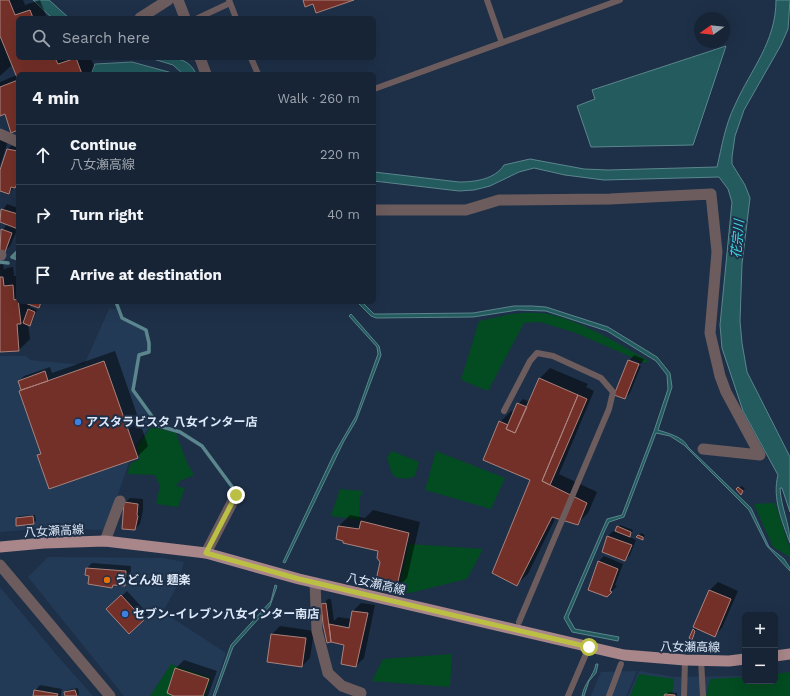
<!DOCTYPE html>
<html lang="en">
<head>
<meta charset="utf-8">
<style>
  body { margin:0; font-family:"Work Sans","Noto Sans JP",sans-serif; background:#233042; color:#f1f3f6 }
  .controls { position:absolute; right:12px; bottom:12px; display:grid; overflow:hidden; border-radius:6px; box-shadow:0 4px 16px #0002 }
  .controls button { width:36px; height:36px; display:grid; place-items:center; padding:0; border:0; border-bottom:1px solid #354151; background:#162436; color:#f1f3f6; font:20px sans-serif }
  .compass { position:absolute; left:694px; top:12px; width:36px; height:36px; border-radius:50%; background:#162436; box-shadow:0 4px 16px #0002; rotate:255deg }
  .stop { position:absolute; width:12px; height:12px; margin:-9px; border:3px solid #bbc044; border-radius:50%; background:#fff }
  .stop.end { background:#bbc044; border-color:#fff; box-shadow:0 1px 4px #0008 }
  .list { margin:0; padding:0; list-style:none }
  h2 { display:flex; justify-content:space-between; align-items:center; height:52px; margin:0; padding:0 16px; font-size:17px }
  h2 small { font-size:13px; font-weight:400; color:#9ea4ad }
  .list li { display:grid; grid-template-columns:26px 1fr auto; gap:12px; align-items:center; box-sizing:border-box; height:60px; padding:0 16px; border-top:1px solid #354151 }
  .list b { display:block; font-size:15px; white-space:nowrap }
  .list p { margin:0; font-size:13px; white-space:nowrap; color:#9ea4ad }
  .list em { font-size:13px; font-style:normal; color:#9ea4ad }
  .icon { flex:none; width:22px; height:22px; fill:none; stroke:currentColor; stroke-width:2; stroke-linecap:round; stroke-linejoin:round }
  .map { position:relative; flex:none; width:790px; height:696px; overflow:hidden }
  .search { position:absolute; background:#162436; box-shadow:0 4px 16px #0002; left:16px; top:16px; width:360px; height:44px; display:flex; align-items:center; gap:10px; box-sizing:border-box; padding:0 14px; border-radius:6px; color:#9ea4ad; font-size:15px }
  .panel { position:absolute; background:#162436; box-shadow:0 4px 16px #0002; left:16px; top:72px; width:360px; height:232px; border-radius:6px }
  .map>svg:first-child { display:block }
  .built { fill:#233a56 }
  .green { fill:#034b21 }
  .water { fill:#235b5f; stroke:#5b868d }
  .shadow { fill:#0007; fill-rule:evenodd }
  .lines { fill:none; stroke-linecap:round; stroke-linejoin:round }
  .stream { stroke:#5b868d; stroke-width:3.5 }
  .building { fill:#733028; stroke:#a9827c }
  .service { stroke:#6d5c5d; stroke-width:6 }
  .minor { stroke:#6d5c5d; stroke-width:11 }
  .tertiary { stroke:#6d5c5d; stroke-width:11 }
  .primary { stroke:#a88689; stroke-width:11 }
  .route { stroke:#bbc044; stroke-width:5 }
  .shop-dot { fill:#3f7fe0; stroke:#1e3048; stroke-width:1.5 }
  .food-dot { fill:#e8710a; stroke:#1e3048; stroke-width:1.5 }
  .labels { text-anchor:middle; stroke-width:4; stroke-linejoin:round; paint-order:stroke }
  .poi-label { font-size:12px; font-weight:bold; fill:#dde9f9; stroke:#1e3048; text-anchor:start }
  .street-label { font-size:12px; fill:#dde9f9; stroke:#1e3048 }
  .water-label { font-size:13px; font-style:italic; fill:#3edce8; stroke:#1e3048 }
</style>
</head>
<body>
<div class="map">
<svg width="790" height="696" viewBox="0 0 790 696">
  <rect width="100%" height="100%" fill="#1e3048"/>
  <!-- built -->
  <path class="built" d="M109,309H116L120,318L145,331L148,341V352L139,354L132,390L154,421L135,446L139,459L129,462L106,530L50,528L0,532V356H26L30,360L84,365Z
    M48,557L163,558L184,562L177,586L163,612L226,653L211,696H124L28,577Z
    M0,587L55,653L93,696H0Z
    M637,671L626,696H591L601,672Z
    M639,671L674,677L745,676V681H775L790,696H628Z"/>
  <!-- green -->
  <path class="green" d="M511,314C523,313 536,312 548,314C584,322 617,343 649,361L645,363L576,333L540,322L524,323L488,391L461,380L479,321Z
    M154,427L176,433L187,463L194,475L180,481L176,486L185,488L178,507L156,504L160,486L155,475L127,474L131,463L140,459L137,447L150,428Z
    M392,451L419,462L415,476L406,479L395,477L391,471L387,457Z
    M436,451L505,478L491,509L425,490Z
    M340,489L363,491L360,497L359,520L331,516Z
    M775,503L790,549V557L773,547L754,504Z
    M409,544L483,549L467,579L410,593L398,592Z
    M452,654L450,687L372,681L383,659Z
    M171,664L211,678L205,696H150Z
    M790,672V696H706L710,679L745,677V681H775V674Z
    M639,674L674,679L672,696H630Z"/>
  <!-- water -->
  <path class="water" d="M33,0H49L69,18H52Z
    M776,0H790L788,29L781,45L744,110L735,136L732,157V164L745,185L750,198L742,264L740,321L742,343L747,372L790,457V512L782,488H780C781,508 790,524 790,543C782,521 772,498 778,475L743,411L722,348L720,325L732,202L728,189L719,177L604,180L565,175L534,168L519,172L490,186L474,190L459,191L374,181V172L459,182C476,182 495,179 504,165L530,159L584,169L608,170L717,167C722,146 725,125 735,105C751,69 776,42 776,0Z
    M726,46L693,145L591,147L577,106L595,99L592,90Z
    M150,58C168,58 188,55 196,74H183L173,65Z
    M132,62L176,74H91L95,64Z
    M362,302L374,314H381L473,313L514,306H532L546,307L608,327L657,357L670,373L672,387L658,430C667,433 684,437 688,447L751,508L769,547L784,559L790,568V571L767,546L749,510L684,445L670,436L656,433L624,517L609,522L605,530L568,617L575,629L619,637L618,641L572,632L564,618L607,519L622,515L654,431L668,389L667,375L656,361L607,331L546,311L518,310L473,317L376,318L371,316L359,304Z
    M351,314L379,346L381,355L356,421L344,441L285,563L283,562L333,456L356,416L378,354L377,347L349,316Z
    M275,585L277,586L270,606L233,647L215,696H213L231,645L271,601Z
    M596,664H598L596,673L589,681L584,696H582C584,683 594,676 596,664Z"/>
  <!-- shadow -->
  <path class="shadow" d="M0,0H23L25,5L40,0L47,18H18V58H91L94,66L91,74H18V129L6,113L0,115V82L17,75L12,65L0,76Z
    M0,129L9,137L0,166Z
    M16,141H18V183L9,193L0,190V173L8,149Z
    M7,204L18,208V228L10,246L5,251L0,249V234L7,224L0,221V214Z
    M3,264L4,270L7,268L13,267L14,276H18V302H43L38,307L30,304V307L37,310L32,323L28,324L30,339L19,350L0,351V265Z
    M115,351L148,446L137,457L38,456L42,452L20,391L22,390L19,381L24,376L50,367L52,373Z
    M634,355L644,359L641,364L630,360V362L641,366L630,393L625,398L629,361Z
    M550,368L588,384L586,387L594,391L559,474L597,492L588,513L578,523L556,517L528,574L517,584L531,480L500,422L511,411L514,412L518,404L523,399L530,402L539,379Z
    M741,486L745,488L741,493L738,489Z
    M130,498L143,499V510L140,524L135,529L125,503Z
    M373,510L420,522L407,578L396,589L381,561L379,551L339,526L350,515L365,518Z
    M35,515L36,521L33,523L17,518L19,516Z
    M620,525L633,530L629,537L636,540L630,555L625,560L603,552L608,536L613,531L616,532Z
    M641,533L645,535L642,539L637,537Z
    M604,556L623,564L615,585L617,586L607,596L589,589L599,561Z
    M92,563L131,566L130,580L125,585L114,584L112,587L87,568Z
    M718,582L738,591L722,628L714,636L697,628L692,639L693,630L696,627L695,626L710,590Z
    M127,591L148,614L143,619L113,604Z
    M328,599H331L334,621L338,617L352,619L353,611L361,603L375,605L364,658L356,666L346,644L331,641L323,604ZM338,625L354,628V630L338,627Z
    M280,626L314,631L310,658L302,666L272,634Z
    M184,660L217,671L208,696H177L168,693L176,668Z
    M40,685L62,689L61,696H34L35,691Z
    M78,688L79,694L78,696H64L67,690Z
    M668,692L677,693V696H665Z"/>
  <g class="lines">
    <!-- stream -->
    <path class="stream" d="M18,251L12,257L18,259
      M0,262L8,263
      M116,302L122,318L146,330L149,343V352L139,355L133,390L159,426L180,432L202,446L233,488"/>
  </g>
  <!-- building -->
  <path class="building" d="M0,0H9L15,15L30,10L33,18H18V58H55L58,64L76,58L82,74H18V130L11,133L5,114L0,116V87L18,80L0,36Z
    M303,0H354L316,13L313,4L305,7Z
    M7,149L18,151V182L15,188L11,187L9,194L0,191V170Z
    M1,209L18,214V229L0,222Z
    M1,229L12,233L5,252L0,250Z
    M0,277H3L4,286L13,285L14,300L18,299L21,324H17L19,351L0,352Z
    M22,302H41L39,308Z
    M28,309L35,312L30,326L23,323Z
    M628,360L639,364L625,399L614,395Z
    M104,361L138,458L49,489L37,455L41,454L19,391Z
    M45,371L48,381L21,390L18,381Z
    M539,378L578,395L542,481L587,503L578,525L552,517L517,586L492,573L530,480L483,460L499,421L508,425L506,429L515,433Z
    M578,395L587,399L550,485L542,481Z
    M517,403L527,407L515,433L506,429Z
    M738,487L743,491L741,495L736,489Z
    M124,502L138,504L137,515L138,516L135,530L122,529Z
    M33,516L34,524L16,526V518Z
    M361,521L409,533L396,590L375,585L380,562L377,558L378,551L343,543V541L336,539L338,526L359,529Z
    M617,526L631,532L630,537L615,531Z
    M638,535L643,537V540L636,537Z
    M607,536L632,545L625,561L602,552Z
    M598,561L618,569L610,591L612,592L607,597L588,590Z
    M86,568L126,571L125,586L113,585L112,588L88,584L89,576L85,575Z
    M709,590L731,599L715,637L693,627Z
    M121,595L144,620L129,634L106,609Z
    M326,603L331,642L327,643L323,624L321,604Z
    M352,611L368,613L356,667L341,664L344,645L331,642L329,624L349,628Z
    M693,629L695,631L692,640L689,638Z
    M271,634L306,638L302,667L267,662Z
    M175,668L209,679L203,696H174L167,693Z
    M34,690L58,694L57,696H33Z
    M75,690L77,696H65L64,692Z
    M665,694L675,695V696H664Z"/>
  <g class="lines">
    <!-- service -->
    <path class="service" d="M229,0L236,18
      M487,0L502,43
      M198,18L230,3
      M251,58L258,74
      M374,89L620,0
      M504,411L530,361L537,353L553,356L601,378L613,392L609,409L519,622
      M701,660L703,696
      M568,696L589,647
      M609,696L621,664
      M684,696L685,660"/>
    <!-- minor -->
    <path class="minor" d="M178,0L185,18
      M140,18L168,0
      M200,58L206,74
      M0,134L18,142
      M374,210H466L499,200L610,199L711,194L717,252L710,333L720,376L726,392L760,455L703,449
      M0,255H1
      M105,541L120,501
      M206,553L236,495
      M315,583L317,631L328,673L342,686L361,693"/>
    <!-- tertiary -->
    <path class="tertiary" d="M0,565L110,696"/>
    <!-- primary -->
    <path class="primary" d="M0,547L44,543L105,541L206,553L299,579L624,655L685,660L729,661L745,659
      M775,656L790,654"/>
  </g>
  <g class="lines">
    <!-- route -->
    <path class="route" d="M236,495L206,553L299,579L589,647"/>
  </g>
  <!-- markers -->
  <g class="shop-dot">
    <circle cx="78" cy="422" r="4"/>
    <circle cx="125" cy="614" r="4"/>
  </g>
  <circle class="food-dot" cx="107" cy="580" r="4"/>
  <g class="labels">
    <!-- poi labels -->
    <g class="poi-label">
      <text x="86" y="426">アスタラビスタ 八女インター店</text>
      <text x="115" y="584">うどん処 麺楽</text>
      <text x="133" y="618">セブン-イレブン八女インター南店</text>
    </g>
    <!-- street labels -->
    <g class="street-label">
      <text transform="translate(54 531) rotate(-3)" y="4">八女瀬高線</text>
      <text transform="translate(376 584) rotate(13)" y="4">八女瀬高線</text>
      <text transform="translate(690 647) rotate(1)" y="4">八女瀬高線</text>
    </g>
    <!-- water labels -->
    <g class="water-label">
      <text transform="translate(737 239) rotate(-85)" y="5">花宗川</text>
    </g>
  </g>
</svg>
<div class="controls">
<button>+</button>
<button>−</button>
</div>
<svg class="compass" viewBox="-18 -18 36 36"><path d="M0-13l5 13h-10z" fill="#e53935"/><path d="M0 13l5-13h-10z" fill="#9ea4ad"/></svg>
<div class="stop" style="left:589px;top:647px"></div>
<div class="stop end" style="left:236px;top:495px"></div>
<div class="search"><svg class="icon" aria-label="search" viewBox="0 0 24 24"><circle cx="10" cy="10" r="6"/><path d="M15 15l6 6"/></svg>Search here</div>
<section class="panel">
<h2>4 min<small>Walk · 260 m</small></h2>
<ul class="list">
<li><svg class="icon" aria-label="ahead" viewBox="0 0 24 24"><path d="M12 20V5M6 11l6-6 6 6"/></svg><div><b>Continue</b><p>八女瀬高線</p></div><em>220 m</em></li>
<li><svg class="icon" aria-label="right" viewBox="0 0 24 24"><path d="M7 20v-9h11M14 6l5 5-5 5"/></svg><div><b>Turn right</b></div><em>40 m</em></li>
<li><svg class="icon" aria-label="arrive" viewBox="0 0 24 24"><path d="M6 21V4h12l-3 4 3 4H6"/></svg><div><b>Arrive at destination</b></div></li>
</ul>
</section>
</div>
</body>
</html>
